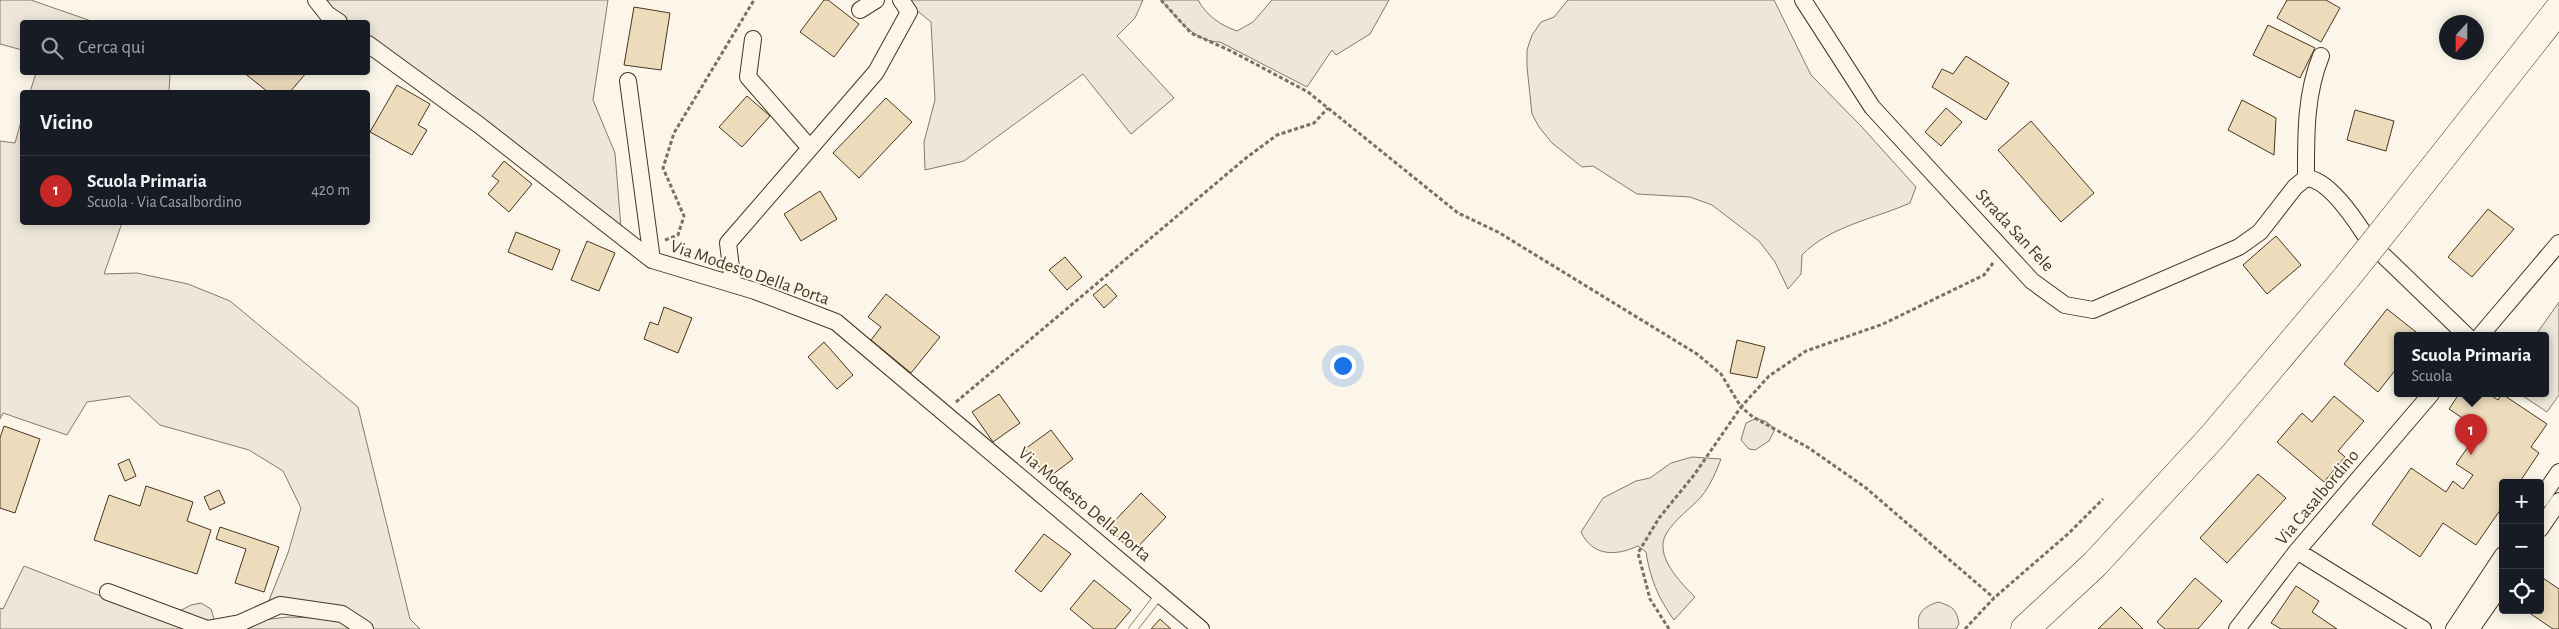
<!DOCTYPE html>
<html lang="it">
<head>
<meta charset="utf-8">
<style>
  body { margin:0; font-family:"Alegreya Sans",sans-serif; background:#20242c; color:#f1f3f6 }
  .controls { position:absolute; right:15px; bottom:15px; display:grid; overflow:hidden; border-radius:5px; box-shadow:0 2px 12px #0003 }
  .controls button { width:45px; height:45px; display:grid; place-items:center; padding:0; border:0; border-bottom:1px solid #363941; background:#171b24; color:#f1f3f6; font:25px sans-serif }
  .compass { position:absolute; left:2439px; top:15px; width:45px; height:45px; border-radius:50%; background:#171b24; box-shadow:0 2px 12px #0003; rotate:201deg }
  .you { position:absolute; left:1342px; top:365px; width:18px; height:18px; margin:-12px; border:4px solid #fff; border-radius:50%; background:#1a73e8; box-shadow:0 0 0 8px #1a73e833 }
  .badge { display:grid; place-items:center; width:32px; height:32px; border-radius:50%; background:#c62828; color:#fff; font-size:16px; font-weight:700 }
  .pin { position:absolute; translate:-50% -41px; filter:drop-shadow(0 1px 2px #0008) }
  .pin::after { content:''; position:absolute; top:26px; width:18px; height:15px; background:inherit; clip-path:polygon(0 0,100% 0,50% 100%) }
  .popup { position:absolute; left:2394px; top:332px; width:155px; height:65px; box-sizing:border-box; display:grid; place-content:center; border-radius:5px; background:#171b24; filter:drop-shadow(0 1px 4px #0005); font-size:16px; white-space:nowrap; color:#9ea1a6 }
  .popup b { font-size:19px; color:#f1f3f6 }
  .popup::after { content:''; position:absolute; left:50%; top:100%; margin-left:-10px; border:10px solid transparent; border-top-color:#171b24 }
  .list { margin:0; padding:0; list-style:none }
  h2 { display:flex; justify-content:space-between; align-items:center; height:65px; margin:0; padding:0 20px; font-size:21px }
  h2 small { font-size:16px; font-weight:400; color:#9ea1a6 }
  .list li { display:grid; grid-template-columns:32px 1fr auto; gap:15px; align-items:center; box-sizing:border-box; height:70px; padding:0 20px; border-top:1px solid #363941 }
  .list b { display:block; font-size:19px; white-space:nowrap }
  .list p { margin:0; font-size:16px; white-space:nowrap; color:#9ea1a6 }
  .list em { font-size:16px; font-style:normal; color:#9ea1a6 }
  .icon { flex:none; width:28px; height:28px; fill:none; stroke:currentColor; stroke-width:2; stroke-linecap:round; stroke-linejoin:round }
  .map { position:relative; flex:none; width:2559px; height:629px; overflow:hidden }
  .search { position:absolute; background:#171b24; box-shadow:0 2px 12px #0003; left:20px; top:20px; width:350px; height:55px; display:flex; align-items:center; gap:12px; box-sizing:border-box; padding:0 18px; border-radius:5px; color:#9ea1a6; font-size:19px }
  .panel { position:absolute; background:#171b24; box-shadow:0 2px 12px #0003; left:20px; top:90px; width:350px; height:135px; border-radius:5px }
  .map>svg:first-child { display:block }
  .green { fill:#ede6d9; stroke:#887966 }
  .building { fill:#ecdcbc; stroke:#4a3520 }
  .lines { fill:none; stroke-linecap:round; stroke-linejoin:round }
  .lane-casing { stroke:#4a3520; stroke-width:9 }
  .street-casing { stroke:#4a3520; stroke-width:18 }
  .highway-casing { stroke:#4a3520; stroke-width:29 }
  .path { stroke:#7f6f5c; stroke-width:3; stroke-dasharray:4 2.5; stroke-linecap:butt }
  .lane { stroke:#fbf6e9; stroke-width:8 }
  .street { stroke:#fbf6e9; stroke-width:16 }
  .highway { stroke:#fbf6e9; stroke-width:28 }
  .highway-bridge-casing { stroke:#4a3520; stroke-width:29; stroke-linecap:butt }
  .highway-bridge { stroke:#fbf6e9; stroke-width:28 }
  .labels { text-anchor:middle; stroke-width:4; stroke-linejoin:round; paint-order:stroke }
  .street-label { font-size:18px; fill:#4a3520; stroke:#fbf6e9 }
</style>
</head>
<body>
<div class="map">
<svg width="2559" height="629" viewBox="0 0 2559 629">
  <rect width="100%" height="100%" fill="#fbf6e9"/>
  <!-- green -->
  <path class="green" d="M0,0H31L94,22H22V50L0,44Z
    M322,0H608L593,100L615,153L621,228L368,36V22H349Z
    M904,0H1143L1135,18L1117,36L1174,98L1131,134L1083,74L964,161L925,170L924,142L935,100L931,22Z
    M1161,0H1198C1207,16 1220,25 1237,31L1253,22L1272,0H1389L1370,34L1336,55L1332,50L1307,87L1220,42C1195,42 1176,18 1161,0Z
    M1568,0H1774L1811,75L1861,126L1916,187L1910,203C1874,219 1830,226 1802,255L1801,274L1788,289L1775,262L1759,241L1712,205L1690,197L1637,194L1593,166L1582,167L1552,143L1539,127L1532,114L1527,67V50L1532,35L1541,22L1554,17Z
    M36,73H170L169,92H30Z
    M22,118V222L122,223L104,274L137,273L188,284L230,301L358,407L410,619L420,629H370L268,603L288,553L301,508L283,471L249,450L160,425L129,396L87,402L67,435L3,413L0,419V141L15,143Z
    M2559,302V395L2547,412L2520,394H2545V336H2535Z
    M1755,419C1765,420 1770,422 1774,431L1769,441L1755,450L1749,449L1741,440L1746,423Z
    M1692,457L1721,459C1716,472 1710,486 1701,497C1690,509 1675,519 1666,534C1654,556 1680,582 1695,597L1674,620C1658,598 1650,578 1646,552L1638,546C1616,556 1593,557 1581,532L1603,498L1636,481L1650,478L1671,463Z
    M24,566L162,620L191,605L201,603L211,609L215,622L229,629H0V608L3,609Z
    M1938,602C1952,606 1957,609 1959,624L1956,629H1919C1916,613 1923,607 1938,602Z
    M288,617C313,618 335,617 358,629H238L263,620Z"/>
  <!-- building -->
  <path class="building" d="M824,0H828L859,24L834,57L800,32Z
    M2287,0H2326L2340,8L2321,42L2277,18Z
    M634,7L670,13L661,70L624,65Z
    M2268,25L2315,48L2300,78L2253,55Z
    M1966,56L2009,83L1986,120L1932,87L1942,69L1953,74Z
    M243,72H307L290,92H268Z
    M397,85L430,104L418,125L427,130L412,155L370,132Z
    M747,96L770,116L742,147L719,127Z
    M886,98L912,122L859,178L833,153Z
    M2242,100L2276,118L2274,155L2228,130Z
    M1946,108L1962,122L1941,146L1925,132Z
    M2355,110L2394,121L2386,151L2347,140Z
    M2031,121L2094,193L2061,222L1998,150Z
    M504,161L532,184L509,212L488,194L499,181L492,176Z
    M820,191L837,219L801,241L784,214Z
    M2488,209L2514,229L2472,277L2448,257Z
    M516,232L560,250L552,270L508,252Z
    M2276,236L2301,265L2267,294L2243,265Z
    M587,241L615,253L599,291L571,280Z
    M1065,257L1082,277L1067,290L1049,270Z
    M1106,284L1117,296L1104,308L1093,295Z
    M886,294L940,337L911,373L871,340L881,327L868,317Z
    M664,307L692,318L678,353L644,339L650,322L658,325Z
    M2387,309L2421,336H2397V368L2378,392L2344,364Z
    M1737,340L1765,347L1757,378L1730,373Z
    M824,342L853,375L837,389L808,357Z
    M999,394L1020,423L993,442L972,412Z
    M2459,394H2489L2498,400L2502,394L2547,424L2531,447L2539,453L2519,483H2503V506L2476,545L2443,523L2420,557L2372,524L2411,468L2446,492L2453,481L2463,489L2473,475L2456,464L2480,430L2449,409Z
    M2334,396L2364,421L2338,451L2345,457L2324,482L2277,442L2302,413L2312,422Z
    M4,426L40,439L15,513L0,508V438Z
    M1051,430L1073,459L1048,478L1025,449Z
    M129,459L136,476L125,481L118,464Z
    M2258,474L2286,498L2227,563L2200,538Z
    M146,486L193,502L187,521L211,530L197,574L94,540L109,495L140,506Z
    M219,490L225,503L210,510L204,497Z
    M1141,493L1166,517L1133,552L1108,528Z
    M220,527L279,547L264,592L235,583L246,549L216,539Z
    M1044,534L1071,554L1041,592L1015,571Z
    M2540,576L2559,589V629H2553L2525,610H2540Z
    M2195,578L2222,601L2198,629H2165L2157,622Z
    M1094,580L1131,610L1115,629H1094L1070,609Z
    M2296,586L2319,601L2312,612L2337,629H2281L2271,623Z
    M2121,607L2143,629H2098Z
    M1160,619L1171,629H1151Z"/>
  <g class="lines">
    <defs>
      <path id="lane" d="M1133,629L1161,593"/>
      <path id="street" d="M316,0L327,14L339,22
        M1803,0L1872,107L2032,281L2065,305L2093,310L2239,247L2260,232L2295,187L2306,178
        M860,10L876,0
        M753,39L748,77L810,148
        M368,44L479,125L652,260L755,291L836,322L1201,629
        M2321,56C2305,95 2306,137 2306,178C2328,179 2354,218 2365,235
        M628,81L652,260
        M2384,256L2467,336
        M733,284L728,243L876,72L909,12L901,0
        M2480,336L2559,243
        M2540,500L2559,472
        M2540,529L2559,501
        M2297,551L2423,629
        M108,592L207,629L240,623L280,605L342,614L365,629
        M2237,629L2297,551L2431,394
        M2454,629L2503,555
        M2471,629L2503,583"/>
      <path id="highway" d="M2391,222L2559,9
        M2025,629L2095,564L2213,436L2347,277"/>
    </defs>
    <!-- lane casing -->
    <use href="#lane" class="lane-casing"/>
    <!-- street casing -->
    <use href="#street" class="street-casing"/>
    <!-- highway casing -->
    <use href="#highway" class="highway-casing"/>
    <!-- path -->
    <path class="path" d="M1161,0L1191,33L1231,51L1308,92L1458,213L1498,232L1697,354L1721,374L1741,407L1769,376L1806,351L1883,324L1984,275L1993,263
      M665,240L678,235L684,216L663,168L674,133L754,0
      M956,402L1246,158L1277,135L1314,123L1328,108
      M1669,629L1650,599L1638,553L1659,518L1694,475L1741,407L1753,417L1809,448L1866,488L1994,598
      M1965,629L1994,598L2069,533L2103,499"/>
    <!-- lane -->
    <use href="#lane" class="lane"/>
    <!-- street -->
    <use href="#street" class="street"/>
    <!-- highway -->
    <use href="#highway" class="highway"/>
    <defs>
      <path id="highway-bridge" d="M2347,277L2391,222"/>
    </defs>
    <!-- highway-bridge casing -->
    <use href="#highway-bridge" class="highway-bridge-casing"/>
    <!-- highway-bridge -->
    <use href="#highway-bridge" class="highway-bridge"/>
  </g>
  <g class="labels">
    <!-- street labels -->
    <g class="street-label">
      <text transform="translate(2015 230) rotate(47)" y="6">Strada San Fele</text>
      <text transform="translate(750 272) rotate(19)" y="6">Via Modesto Della Porta</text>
      <text transform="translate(2317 497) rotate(-50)" y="6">Via Casalbordino</text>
      <text transform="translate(1085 504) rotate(40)" y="6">Via Modesto Della Porta</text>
    </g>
  </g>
</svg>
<div class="controls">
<button>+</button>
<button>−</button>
<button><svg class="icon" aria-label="locate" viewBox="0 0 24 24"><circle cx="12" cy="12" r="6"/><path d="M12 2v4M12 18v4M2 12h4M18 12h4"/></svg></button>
</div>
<svg class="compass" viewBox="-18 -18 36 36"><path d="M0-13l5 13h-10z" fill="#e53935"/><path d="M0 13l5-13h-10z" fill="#9ea1a6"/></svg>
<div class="you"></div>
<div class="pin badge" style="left:2471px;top:455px">1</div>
<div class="popup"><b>Scuola Primaria</b>Scuola</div>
<div class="search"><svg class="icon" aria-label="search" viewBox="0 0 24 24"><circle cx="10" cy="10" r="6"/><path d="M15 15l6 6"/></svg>Cerca qui</div>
<section class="panel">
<h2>Vicino<small></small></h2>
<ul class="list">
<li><span class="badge">1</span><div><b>Scuola Primaria</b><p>Scuola · Via Casalbordino</p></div><em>420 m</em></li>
</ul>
</section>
</div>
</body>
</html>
